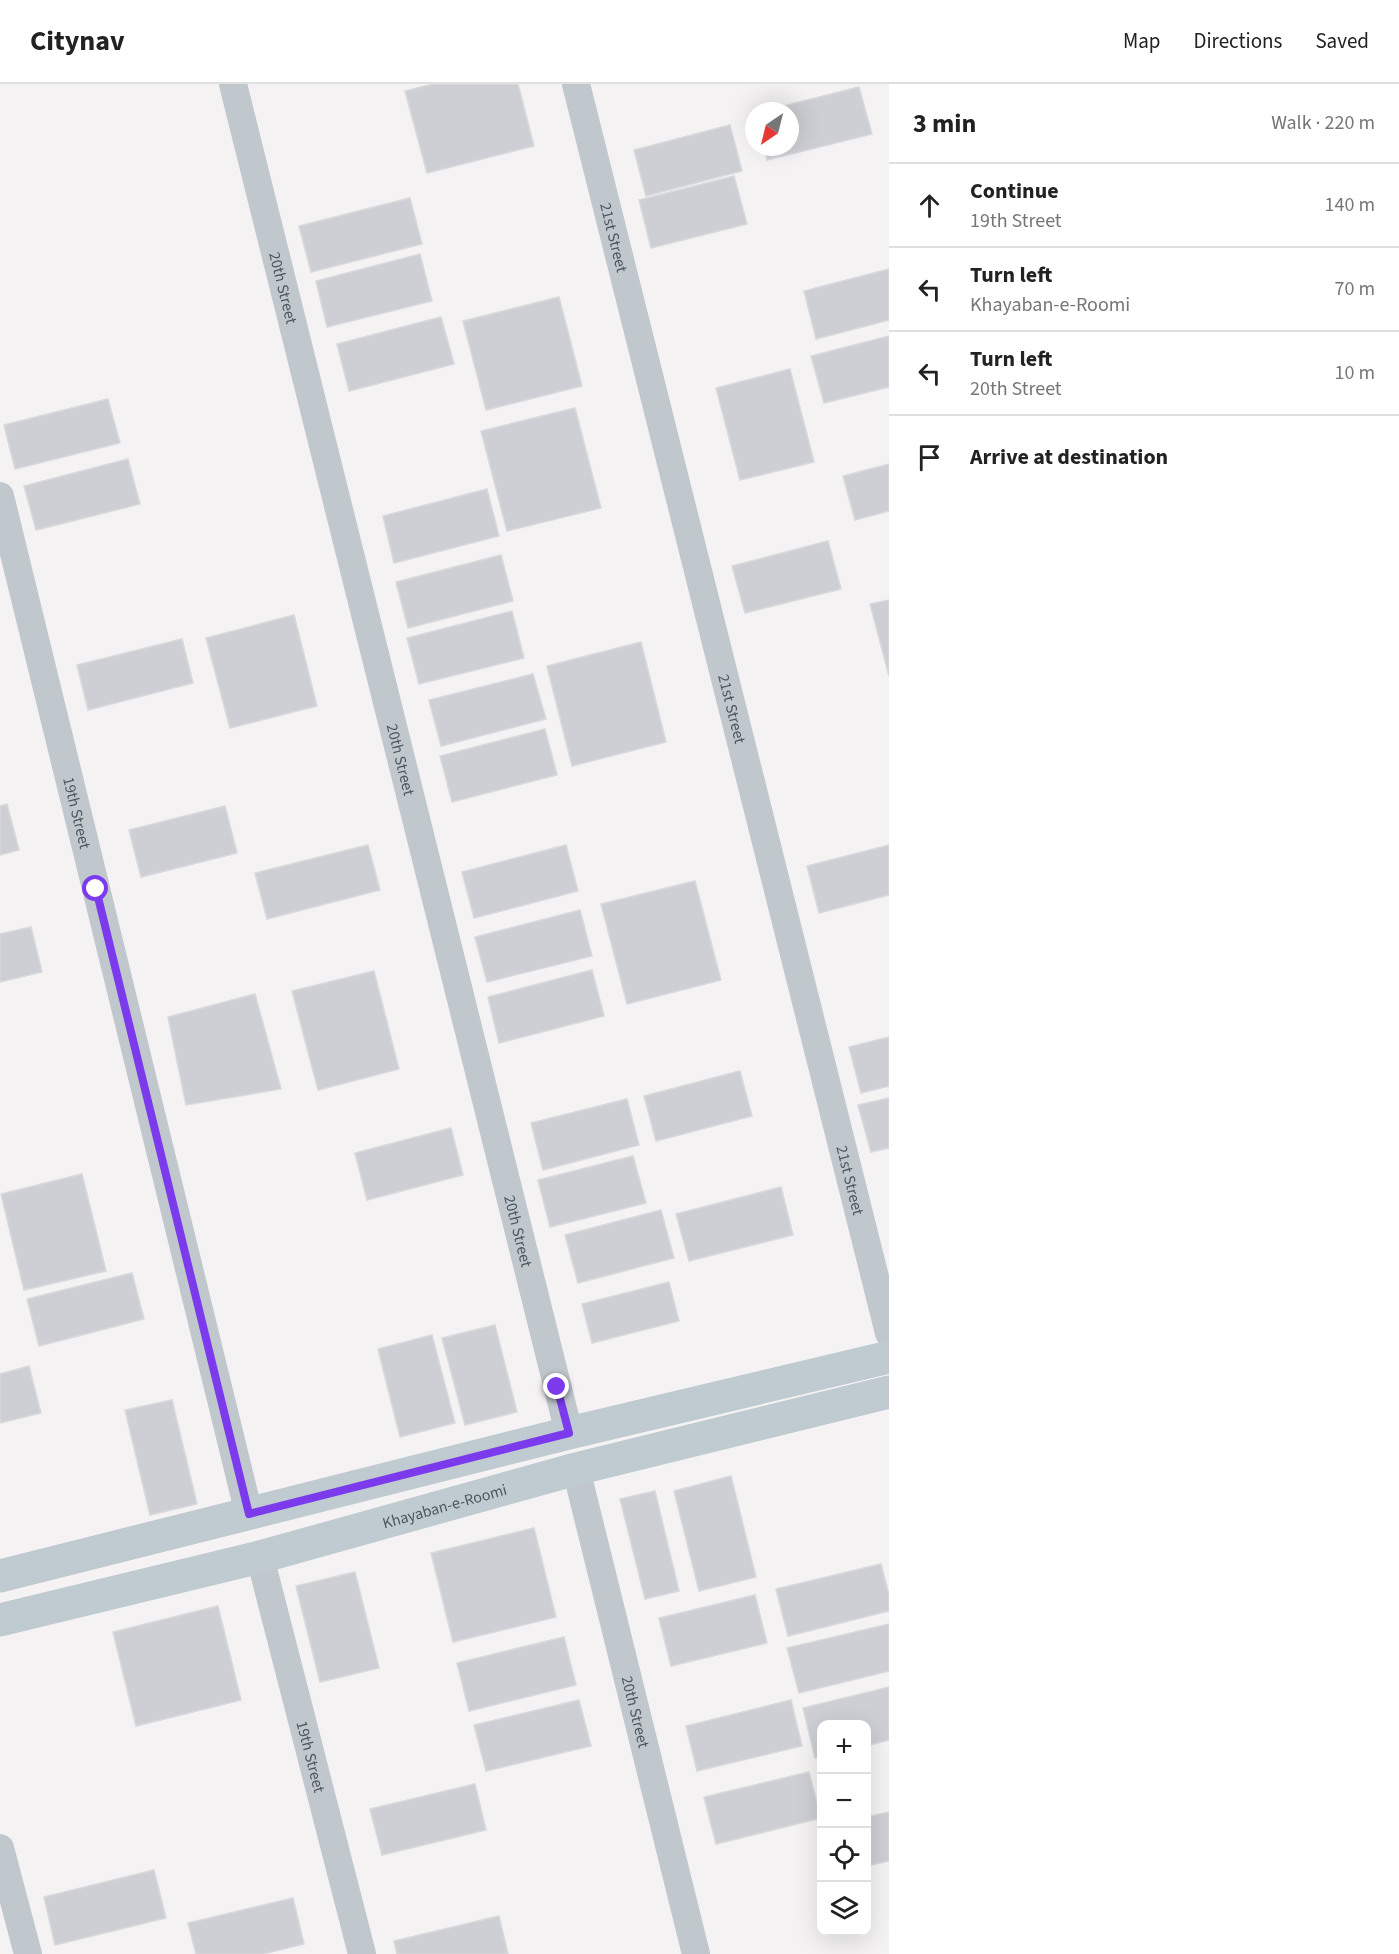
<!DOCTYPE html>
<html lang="en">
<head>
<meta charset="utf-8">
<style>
  body { margin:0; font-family:"Source Sans 3",sans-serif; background:#f6f6f6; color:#222 }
  .controls { position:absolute; right:18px; bottom:18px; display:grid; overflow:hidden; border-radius:12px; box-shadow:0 6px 24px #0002 }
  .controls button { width:54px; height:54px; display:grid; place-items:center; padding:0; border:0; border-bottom:2px solid #e0e0e0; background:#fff; color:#222; font:30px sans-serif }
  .compass { position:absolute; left:745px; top:18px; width:54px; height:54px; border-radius:50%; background:#fff; box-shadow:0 6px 24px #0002; rotate:215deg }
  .stop { position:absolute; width:18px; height:18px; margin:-14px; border:4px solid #7c3aed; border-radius:50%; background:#fff }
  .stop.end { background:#7c3aed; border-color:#fff; box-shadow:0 2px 6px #0008 }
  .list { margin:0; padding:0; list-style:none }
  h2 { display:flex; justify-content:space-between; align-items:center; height:78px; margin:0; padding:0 24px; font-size:26px }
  h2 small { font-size:20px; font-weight:400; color:#767676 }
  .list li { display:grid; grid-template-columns:39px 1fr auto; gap:18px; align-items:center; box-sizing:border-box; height:84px; padding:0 24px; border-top:2px solid #e0e0e0 }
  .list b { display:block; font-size:22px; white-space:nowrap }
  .list p { margin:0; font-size:20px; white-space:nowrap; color:#767676 }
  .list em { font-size:20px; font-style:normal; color:#767676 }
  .icon { flex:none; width:33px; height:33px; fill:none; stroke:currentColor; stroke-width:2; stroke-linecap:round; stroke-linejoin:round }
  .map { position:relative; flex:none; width:889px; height:1870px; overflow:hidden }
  header { display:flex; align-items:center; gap:36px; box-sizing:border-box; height:84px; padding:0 30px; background:#fff; border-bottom:2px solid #e0e0e0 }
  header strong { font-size:28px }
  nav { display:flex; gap:33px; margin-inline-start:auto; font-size:21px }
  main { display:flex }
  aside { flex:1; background:#fff }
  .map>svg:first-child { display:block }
  .building { fill:#cdcfd4; stroke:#d7d9dc; stroke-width:1.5 }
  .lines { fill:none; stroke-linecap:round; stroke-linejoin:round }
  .street { stroke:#c0c7cd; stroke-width:28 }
  .secondary { stroke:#c0cad1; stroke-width:33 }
  .route { stroke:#7c3aed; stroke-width:8 }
  .labels { text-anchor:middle; stroke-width:6; stroke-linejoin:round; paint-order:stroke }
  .street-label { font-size:16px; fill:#4c575e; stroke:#fff }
</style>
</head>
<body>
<header>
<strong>Citynav</strong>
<nav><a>Map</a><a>Directions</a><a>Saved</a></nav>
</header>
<main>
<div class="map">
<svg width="889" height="1870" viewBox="0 0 889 1870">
  <rect width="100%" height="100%" fill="#f4f2f2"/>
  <!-- building -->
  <path class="building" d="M433,0H518L534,62L427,89L405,7Z
    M859,3L872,50L767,76L764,63H790V27H764Z
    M730,41L742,87L646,112L634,66Z
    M734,92L747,140L651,164L639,116Z
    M410,114L422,160L311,188L299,142Z
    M420,170L432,217L327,243L316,197Z
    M889,185V236L816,255L804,207Z
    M559,213L582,302L486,326L463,237Z
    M441,233L454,280L349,307L337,260Z
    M889,252V303L824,319L811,272Z
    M790,285L814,378L740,396L716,304Z
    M108,315L120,359L15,385L4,341Z
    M575,324L601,424L507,447L481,347Z
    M128,375L140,420L36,446L24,402Z
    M889,380V427L855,436L843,392Z
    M487,405L499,452L394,479L383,432Z
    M828,457L841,505L745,529L732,482Z
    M501,471L513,517L408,544L396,498Z
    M889,516V592L870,520Z
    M512,527L524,574L419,600L407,554Z
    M294,531L317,622L230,644L206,554Z
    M182,555L193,599L88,626L77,581Z
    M641,558L666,658L572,682L547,582Z
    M533,590L546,635L441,662L429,616Z
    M545,645L557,691L452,718L440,672Z
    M7,720L19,766L0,771V722Z
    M225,722L237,769L141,793L129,746Z
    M368,761L380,806L267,835L255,789Z
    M566,761L578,807L474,834L462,788Z
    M889,761V811L819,829L807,782Z
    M695,797L721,896L627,920L601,820Z
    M580,826L592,872L487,898L475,853Z
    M31,843L42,888L0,898V850Z
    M592,886L604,932L499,959L488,913Z
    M374,887L399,985L318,1006L292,907Z
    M255,910L281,1005L186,1021L168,933Z
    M889,953V1002L861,1009L849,963Z
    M740,987L752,1032L656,1057L644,1012Z
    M889,1014V1064L871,1068L858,1021Z
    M627,1015L639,1061L543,1086L531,1039Z
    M451,1044L463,1091L367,1116L355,1069Z
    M633,1072L646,1119L550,1143L538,1096Z
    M82,1090L106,1187L24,1206L1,1110Z
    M781,1103L793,1151L689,1177L676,1130Z
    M661,1126L674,1174L578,1199L565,1151Z
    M132,1189L144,1235L39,1262L27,1215Z
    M669,1198L679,1237L592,1259L582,1220Z
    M495,1241L517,1328L465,1341L442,1254Z
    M432,1251L455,1339L400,1353L378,1265Z
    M29,1282L41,1329L0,1339V1290Z
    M172,1316L197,1420L150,1431L125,1326Z
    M731,1392L756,1493L699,1507L674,1407Z
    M655,1407L679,1507L645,1515L620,1415Z
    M534,1444L556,1533L453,1558L431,1469Z
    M881,1480L889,1511V1527L788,1552L776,1505Z
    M355,1488L379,1584L320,1598L296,1502Z
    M755,1511L767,1559L671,1582L659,1534Z
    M218,1522L241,1616L136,1642L113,1548Z
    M889,1540V1587L799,1609L787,1564Z
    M564,1553L576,1601L469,1627L457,1579Z
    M889,1603V1656L866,1662V1640H822V1673L815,1674L803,1624Z
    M579,1616L591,1662L486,1687L474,1641Z
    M791,1616L802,1662L697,1687L686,1642Z
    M809,1688L821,1734L716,1760L704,1713Z
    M475,1700L486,1746L382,1771L370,1725Z
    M889,1728V1777L866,1782V1733Z
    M154,1786L166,1834L55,1861L44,1813Z
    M293,1814L304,1860L263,1870H196L188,1839Z
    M499,1832L508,1870H397L394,1857Z"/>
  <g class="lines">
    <!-- street -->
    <g class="street">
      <path id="s1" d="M233,0L569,1349"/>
      <path id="s2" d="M576,0L889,1249"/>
      <path id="s3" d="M0,412L249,1430"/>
      <path id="s4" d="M576,1385L696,1870"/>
      <path id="s5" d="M260,1473L362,1870"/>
      <path d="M0,1764L28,1870"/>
    </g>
    <!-- secondary -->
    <g class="secondary">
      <path d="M0,1492L569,1349L889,1273"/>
      <path id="s6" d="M0,1536L260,1473L576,1385L889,1308"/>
    </g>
  </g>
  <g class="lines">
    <!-- route -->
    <path class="route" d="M96,805L249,1430L569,1349L557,1303"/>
  </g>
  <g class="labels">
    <!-- street labels -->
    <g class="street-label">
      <text dy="6" stroke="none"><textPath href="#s2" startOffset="158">21st Street</textPath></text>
      <text dy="6" stroke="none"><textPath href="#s1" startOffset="210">20th Street</textPath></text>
      <text dy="6" stroke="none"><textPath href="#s2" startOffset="644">21st Street</textPath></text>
      <text dy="6" stroke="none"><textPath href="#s1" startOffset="696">20th Street</textPath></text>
      <text dy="6" stroke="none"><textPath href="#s3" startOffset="326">19th Street</textPath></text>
      <text dy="6" stroke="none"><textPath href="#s2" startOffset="1130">21st Street</textPath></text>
      <text dy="6" stroke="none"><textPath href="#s1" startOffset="1182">20th Street</textPath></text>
      <text dy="6" stroke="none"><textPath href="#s6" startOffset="459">Khayaban-e-Roomi</textPath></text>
      <text dy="6" stroke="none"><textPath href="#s4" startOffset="250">20th Street</textPath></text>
      <text dy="6" stroke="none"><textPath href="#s5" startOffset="206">19th Street</textPath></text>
    </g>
  </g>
</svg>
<div class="controls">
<button>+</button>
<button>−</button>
<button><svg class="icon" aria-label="locate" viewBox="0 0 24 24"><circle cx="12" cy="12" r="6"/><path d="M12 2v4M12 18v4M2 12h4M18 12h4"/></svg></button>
<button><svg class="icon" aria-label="layers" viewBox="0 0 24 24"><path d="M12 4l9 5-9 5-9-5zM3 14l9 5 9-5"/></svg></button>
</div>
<svg class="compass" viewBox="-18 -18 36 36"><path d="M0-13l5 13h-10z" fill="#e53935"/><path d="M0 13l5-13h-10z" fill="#767676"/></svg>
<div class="stop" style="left:96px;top:805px"></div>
<div class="stop end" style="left:557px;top:1303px"></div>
</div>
<aside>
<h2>3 min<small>Walk · 220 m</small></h2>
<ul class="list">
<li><svg class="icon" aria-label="ahead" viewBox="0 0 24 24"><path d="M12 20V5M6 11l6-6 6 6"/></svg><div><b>Continue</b><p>19th Street</p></div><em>140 m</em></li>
<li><svg class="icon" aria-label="left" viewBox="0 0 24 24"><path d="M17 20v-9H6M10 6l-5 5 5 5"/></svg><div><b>Turn left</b><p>Khayaban-e-Roomi</p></div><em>70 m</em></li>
<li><svg class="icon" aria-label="left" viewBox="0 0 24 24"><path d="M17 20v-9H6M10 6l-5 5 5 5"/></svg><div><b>Turn left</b><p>20th Street</p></div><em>10 m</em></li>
<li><svg class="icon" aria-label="arrive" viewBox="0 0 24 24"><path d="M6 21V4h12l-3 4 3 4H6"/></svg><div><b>Arrive at destination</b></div></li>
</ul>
</aside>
</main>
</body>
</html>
